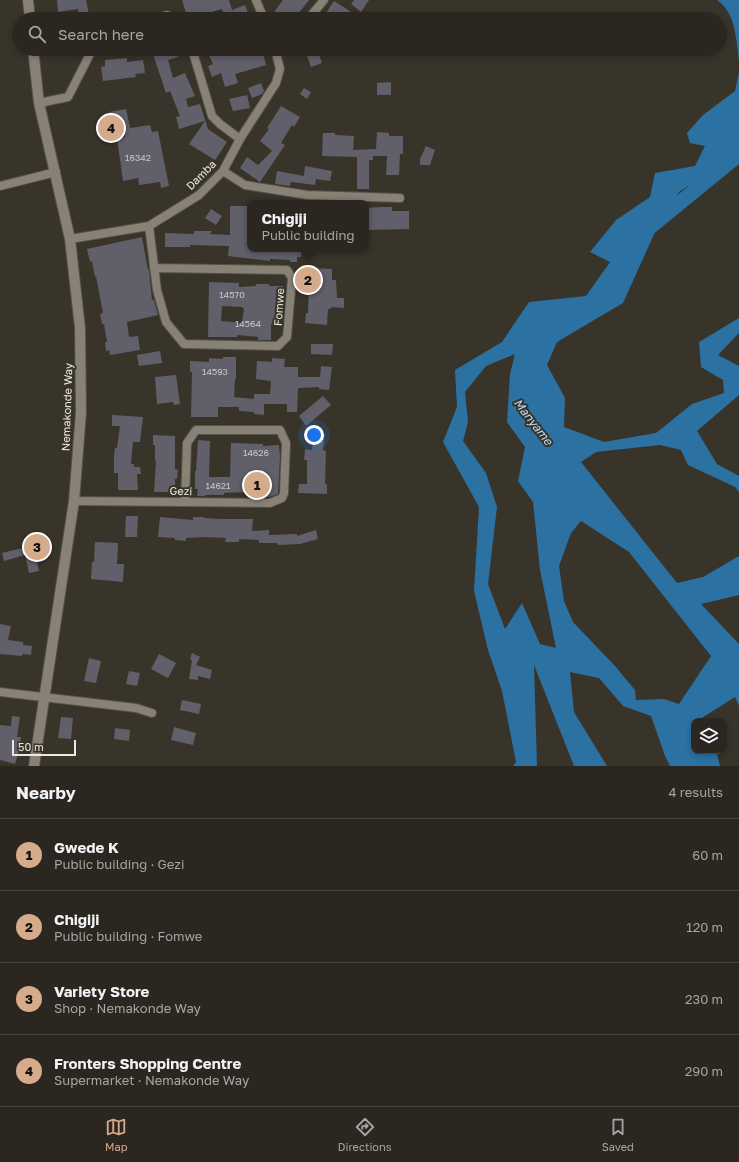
<!DOCTYPE html>
<html lang="en">
<head>
<meta charset="utf-8">
<style>
  body { margin:0; font-family:"Golos Text",sans-serif; background:#37332d; color:#f1f3f6 }
  .controls { position:absolute; right:12px; bottom:12px; display:grid; overflow:hidden; border-radius:8px; box-shadow:0 2px 6px #0003 }
  .controls button { width:36px; height:36px; display:grid; place-items:center; padding:0; border:0; border-bottom:1px solid #47443e; background:#2b2720; color:#f1f3f6; font:20px sans-serif }
  .scale { position:absolute; left:12px; bottom:10px; width:64px; box-sizing:border-box; padding-left:4px; border:2px solid #ece9e3; border-top:0; font-size:11px; line-height:14px; white-space:nowrap; color:#ece9e3; -webkit-text-stroke:3px #39342a; paint-order:stroke }
  .you { position:absolute; left:314px; top:435px; width:14px; height:14px; margin:-10px; border:3px solid #fff; border-radius:50%; background:#1a73e8; box-shadow:0 0 0 6px #1a73e833 }
  .badge { display:grid; place-items:center; width:26px; height:26px; border-radius:50%; background:#d6ab8b; color:#111; font-size:13px; font-weight:700 }
  .pin { position:absolute; translate:-50% -50%; border:2px solid #fff; box-shadow:0 1px 4px #0006 }
  .popup { position:absolute; left:247px; top:200px; width:122px; height:52px; box-sizing:border-box; display:grid; place-content:center; border-radius:8px; background:#2b2720; filter:drop-shadow(0 1px 3px #0005); font-size:13px; white-space:nowrap; color:#a6a5a5 }
  .popup b { font-size:15px; color:#f1f3f6 }
  .popup::after { content:''; position:absolute; left:50%; top:100%; margin-left:-8px; border:8px solid transparent; border-top-color:#2b2720 }
  .list { margin:0; padding:0; list-style:none }
  h2 { display:flex; justify-content:space-between; align-items:center; height:52px; margin:0; padding:0 16px; font-size:17px }
  h2 small { font-size:13px; font-weight:400; color:#a6a5a5 }
  .list li { display:grid; grid-template-columns:26px 1fr auto; gap:12px; align-items:center; box-sizing:border-box; height:72px; padding:0 16px; border-top:1px solid #47443e }
  .list b { display:block; font-size:15px; white-space:nowrap }
  .list p { margin:0; font-size:13px; white-space:nowrap; color:#a6a5a5 }
  .list em { font-size:13px; font-style:normal; color:#a6a5a5 }
  .icon { flex:none; width:22px; height:22px; fill:none; stroke:currentColor; stroke-width:2; stroke-linecap:round; stroke-linejoin:round }
  .map { position:relative; flex:none; width:739px; height:766px; overflow:hidden }
  .search { position:absolute; background:#2b2720; box-shadow:0 2px 6px #0003; left:12px; right:12px; top:12px; height:44px; display:flex; align-items:center; gap:10px; box-sizing:border-box; padding:0 14px; border-radius:22px; color:#a6a5a5; font-size:15px }
  .sheet { height:340px; background:#2b2720 }
  nav { display:flex; justify-content:space-around; align-items:center; box-sizing:border-box; height:56px; border-top:1px solid #47443e; background:#2b2720; font-size:11px; color:#a6a5a5 }
  nav a { display:grid; justify-items:center; gap:2px }
  nav .on { color:#d6ab8b }
  .map>svg:first-child { display:block }
  .water { fill:#2b71a2; fill-rule:evenodd }
  .lines { fill:none; stroke-linecap:round; stroke-linejoin:round }
  .river { stroke:#2b71a2; stroke-width:15 }
  .building { fill:#605f6a; fill-rule:evenodd }
  .minor-casing { stroke:#555149; stroke-width:10 }
  .tertiary-casing { stroke:#555149; stroke-width:12 }
  .minor { stroke:#878176; stroke-width:8 }
  .tertiary { stroke:#878176; stroke-width:10 }
  .labels { text-anchor:middle; stroke-width:4; stroke-linejoin:round; paint-order:stroke }
  .number-label { font-size:9px; fill:#c9c6c5 }
  .street-label { font-size:11px; fill:#ece9e3; stroke:#39342a }
  .water-label { font-size:12px; font-style:italic; fill:#badcf8; stroke:#39342a }
</style>
</head>
<body>
<div class="map">
<svg width="739" height="766" viewBox="0 0 739 766">
  <rect width="100%" height="100%" fill="#39342a"/>
  <!-- water -->
  <path class="water" d="M717,0H739V60C736,39 736,13 717,0Z
    M739,72V153L679,192L656,230L623,303L557,342L547,365L565,398L564,427L604,442L656,433L692,404L724,393L723,380L701,367L699,342L739,318V333L718,355L739,366V395L697,431L717,464L739,476V492L735,487L688,465L681,450L660,445L596,452L581,462L677,583L703,577L739,556V595L701,604L739,644V706L735,697L697,721H694V751H716L720,766H670L665,756L651,716L623,706L599,678L570,672L574,712L607,766H574L534,665L537,766H513L516,762L502,691L488,650L474,591L479,507L443,442L457,407L455,370L502,342L529,302L586,296L610,262L590,252L616,220L650,197L655,173L695,166L705,146L690,143L687,133L703,115L735,91ZM515,354L510,374L507,422L525,447L518,481L533,502L540,570L556,648L540,644L522,603L505,629L488,584L497,507L486,473L463,441L468,422L465,392L486,366ZM581,521L629,552L711,656L679,704L664,699L636,700L635,690L615,666L573,622L564,601L559,566L571,533Z"/>
  <g class="lines">
    <!-- river -->
    <path class="river" d="M649,228L737,156H739"/>
  </g>
  <!-- building -->
  <path class="building" d="M57,0H86L90,19H79L78,9L58,12Z
    M182,0H229L232,10L245,5L250,19H225L222,9L205,14L207,19H188Z
    M283,0H309L294,19H283L274,12Z
    M354,0H369L361,12L351,4Z
    M334,1L351,12L347,19H322Z
    M160,49H176L178,57L168,60L173,78L185,73L195,96L186,99L188,107L200,104L208,129L227,142L215,160L189,144L205,121L179,129L176,117L180,116L170,91L166,93L152,51Z
    M217,49H262L266,65L235,74L238,83L225,87L221,73L212,77L208,66L213,64L208,53Z
    M317,49L322,63L311,67L306,53Z
    M127,58V62L143,60L145,73L135,74L136,77L103,81L101,67L105,66V60Z
    M391,82V95H377V83Z
    M261,83L264,91L262,94L252,98L248,88Z
    M304,88L311,92L307,99L300,94Z
    M247,95L250,108L233,111L229,99Z
    M281,106L300,117L294,127L292,125L281,143L285,145L260,182L240,168L247,157L258,165L272,151L260,141L269,129L267,128Z
    M126,109L130,128L150,125L152,132L158,131L169,186L161,188L160,182L139,185L138,178L123,181L117,138L125,137L122,119L111,121L109,112Z
    M377,132L389,133V136H403V154H400L399,175H386L387,156H373V160H369V189H357V157L322,156L323,133H335V135L354,136L353,150L376,149Z
    M426,146L435,150L430,165H420V159Z
    M305,166L332,171L330,181L316,179L315,185L291,182L290,186L275,184L277,171L304,176Z
    M230,206H250V249H302L301,257H297V262H290V260L270,259V261L228,256L229,246L190,245V247H165V233L194,234V231H212L210,234L230,235Z
    M381,207H392V211H409V229L366,230V208Z
    M211,209L222,216L216,225L205,218Z
    M142,237L148,270H149L152,300H154L158,315L127,322L129,337L138,336L140,350L110,355L109,350L106,351L105,342H107L104,324H102L100,314L103,313L96,276L95,277L92,261L90,262L87,249Z
    M312,268L332,269V280H336L337,298H344V308L331,307V309H328L327,325L305,323L306,313H308L309,281H311Z
    M209,282L239,283V287L256,286V284H269V286H283L284,306H280L279,325L271,324V340H258V337L237,335V337H208ZM222,306L242,307V308H244L242,323L221,321Z
    M311,344H333L332,355L311,354Z
    M160,351L162,363L139,366L137,355Z
    M223,357H236V379H235L234,397L254,399V394H270L271,381L256,379L257,361L272,362V358L285,359L284,367H298V377H320L321,366L332,367L329,390L319,389V387L298,388L297,412H287V404H264V415L254,414V412L239,411V407H218V417H191L192,372H190V361L209,362V358L223,359Z
    M176,375L180,404L174,405L173,402L157,404L155,377Z
    M323,396L331,405L306,426L299,416Z
    M112,415L143,417L140,442H133L131,464H134V467H140L141,474H137L138,490H118V473H114V456L115,448H117L120,426H112Z
    M314,432L325,434L323,450L326,451L325,484H327V494L298,493L299,484H307V460H304L305,449L312,450Z
    M153,435L175,436V469L178,470L177,479H175V492H154L156,461H155V445H153Z
    M198,440L210,441L209,477H230L231,443L263,444V446L279,445L280,457L278,494L269,497H250V492L224,493V495H205V496H197L198,489H195V471H196Z
    M126,516H138L137,537H125Z
    M160,517L193,520V517H204V518L220,519H253L252,531L269,530V535L297,534V536L316,530L318,539L300,544L278,545L277,543H259V540L239,539V542H225L226,538L204,537L186,538V541L175,540V538L158,537Z
    M32,540L39,571L29,573L25,555L4,561L2,553L23,548L22,543Z
    M95,542L118,543L117,564H124L123,582L91,579L92,562H94Z
    M0,624L11,626L8,640L23,642V645L32,646L31,655L22,654V656L0,654Z
    M192,653L200,657L196,665L212,670L210,679L198,676V680L189,679L192,660L190,659Z
    M159,654L176,663L168,678L151,669Z
    M89,658L101,661L96,683L84,681Z
    M129,671L140,673L137,686L126,684Z
    M182,700L201,704L199,714L180,710Z
    M12,716L20,717L17,737H21L20,747L15,764L0,760V725L11,726Z
    M61,717L73,718L71,739L58,738Z
    M174,727L196,733L193,745L171,740Z
    M115,728L130,730L129,741L114,739Z"/>
  <g class="lines">
    <defs>
      <path id="minor" d="M256,0L264,19
        M153,19L167,15L175,19
        M308,19L324,0
        M192,49L212,116L220,124L240,139
        M39,103L68,97L90,54L95,49
        M223,171L245,185L307,195L400,198
        M0,186L56,172
        M149,226L157,290L166,322L184,344L278,346L287,337L292,278L287,270L154,268
        M70,239L149,226L199,195L223,171L240,139L276,83L280,69L275,49
        M74,501L270,503L282,498L284,493L286,443L280,430H196L187,443L185,502
        M0,692L136,708L152,713"/>
      <path id="tertiary" d="M28,0L30,19
        M33,49L39,103L70,239L80,328L81,412L74,501L34,766"/>
    </defs>
    <!-- minor casing -->
    <use href="#minor" class="minor-casing"/>
    <!-- tertiary casing -->
    <use href="#tertiary" class="tertiary-casing"/>
    <!-- minor -->
    <use href="#minor" class="minor"/>
    <!-- tertiary -->
    <use href="#tertiary" class="tertiary"/>
  </g>
  <g class="labels">
    <!-- number labels -->
    <g class="number-label">
      <text x="138" y="161">16342</text>
      <text x="232" y="298">14570</text>
      <text x="248" y="327">14564</text>
      <text x="215" y="375">14593</text>
      <text x="256" y="456">14626</text>
      <text x="218" y="489">14621</text>
    </g>
    <!-- street labels -->
    <g class="street-label">
      <text transform="translate(201 175) rotate(-45)" y="4">Damba</text>
      <text transform="translate(279 307) rotate(-86)" y="4">Fomwe</text>
      <text transform="translate(67 407) rotate(-88)" y="4">Nemakonde Way</text>
      <text transform="translate(181 491) rotate(1)" y="4">Gezi</text>
    </g>
    <!-- water labels -->
    <g class="water-label">
      <text transform="translate(533 422) rotate(52)" y="4">Manyame</text>
    </g>
  </g>
</svg>
<div class="controls">
<button><svg class="icon" aria-label="layers" viewBox="0 0 24 24"><path d="M12 4l9 5-9 5-9-5zM3 14l9 5 9-5"/></svg></button>
</div>
<div class="scale">50 m</div>
<div class="you"></div>
<div class="pin badge" style="left:257px;top:485px">1</div>
<div class="pin badge" style="left:308px;top:280px">2</div>
<div class="popup"><b>Chigiji</b>Public building</div>
<div class="pin badge" style="left:37px;top:547px">3</div>
<div class="pin badge" style="left:111px;top:128px">4</div>
<div class="search"><svg class="icon" aria-label="search" viewBox="0 0 24 24"><circle cx="10" cy="10" r="6"/><path d="M15 15l6 6"/></svg>Search here</div>
</div>
<section class="sheet">
<h2>Nearby<small>4 results</small></h2>
<ul class="list">
<li><span class="badge">1</span><div><b>Gwede K</b><p>Public building · Gezi</p></div><em>60 m</em></li>
<li><span class="badge">2</span><div><b>Chigiji</b><p>Public building · Fomwe</p></div><em>120 m</em></li>
<li><span class="badge">3</span><div><b>Variety Store</b><p>Shop · Nemakonde Way</p></div><em>230 m</em></li>
<li><span class="badge">4</span><div><b>Fronters Shopping Centre</b><p>Supermarket · Nemakonde Way</p></div><em>290 m</em></li>
</ul>
</section>
<nav>
<a class="on"><svg class="icon" aria-label="map" viewBox="0 0 24 24"><path d="M3 6l6-2 6 2 6-2v14l-6 2-6-2-6 2zM9 4v14M15 6v14"/></svg>Map</a>
<a><svg class="icon" aria-label="directions" viewBox="0 0 24 24"><path d="M12 3l9 9-9 9-9-9zM9 14v-3h6M13 9l2 2-2 2"/></svg>Directions</a>
<a><svg class="icon" aria-label="saved" viewBox="0 0 24 24"><path d="M7 4h10v16l-5-4-5 4z"/></svg>Saved</a>
</nav>
</body>
</html>
